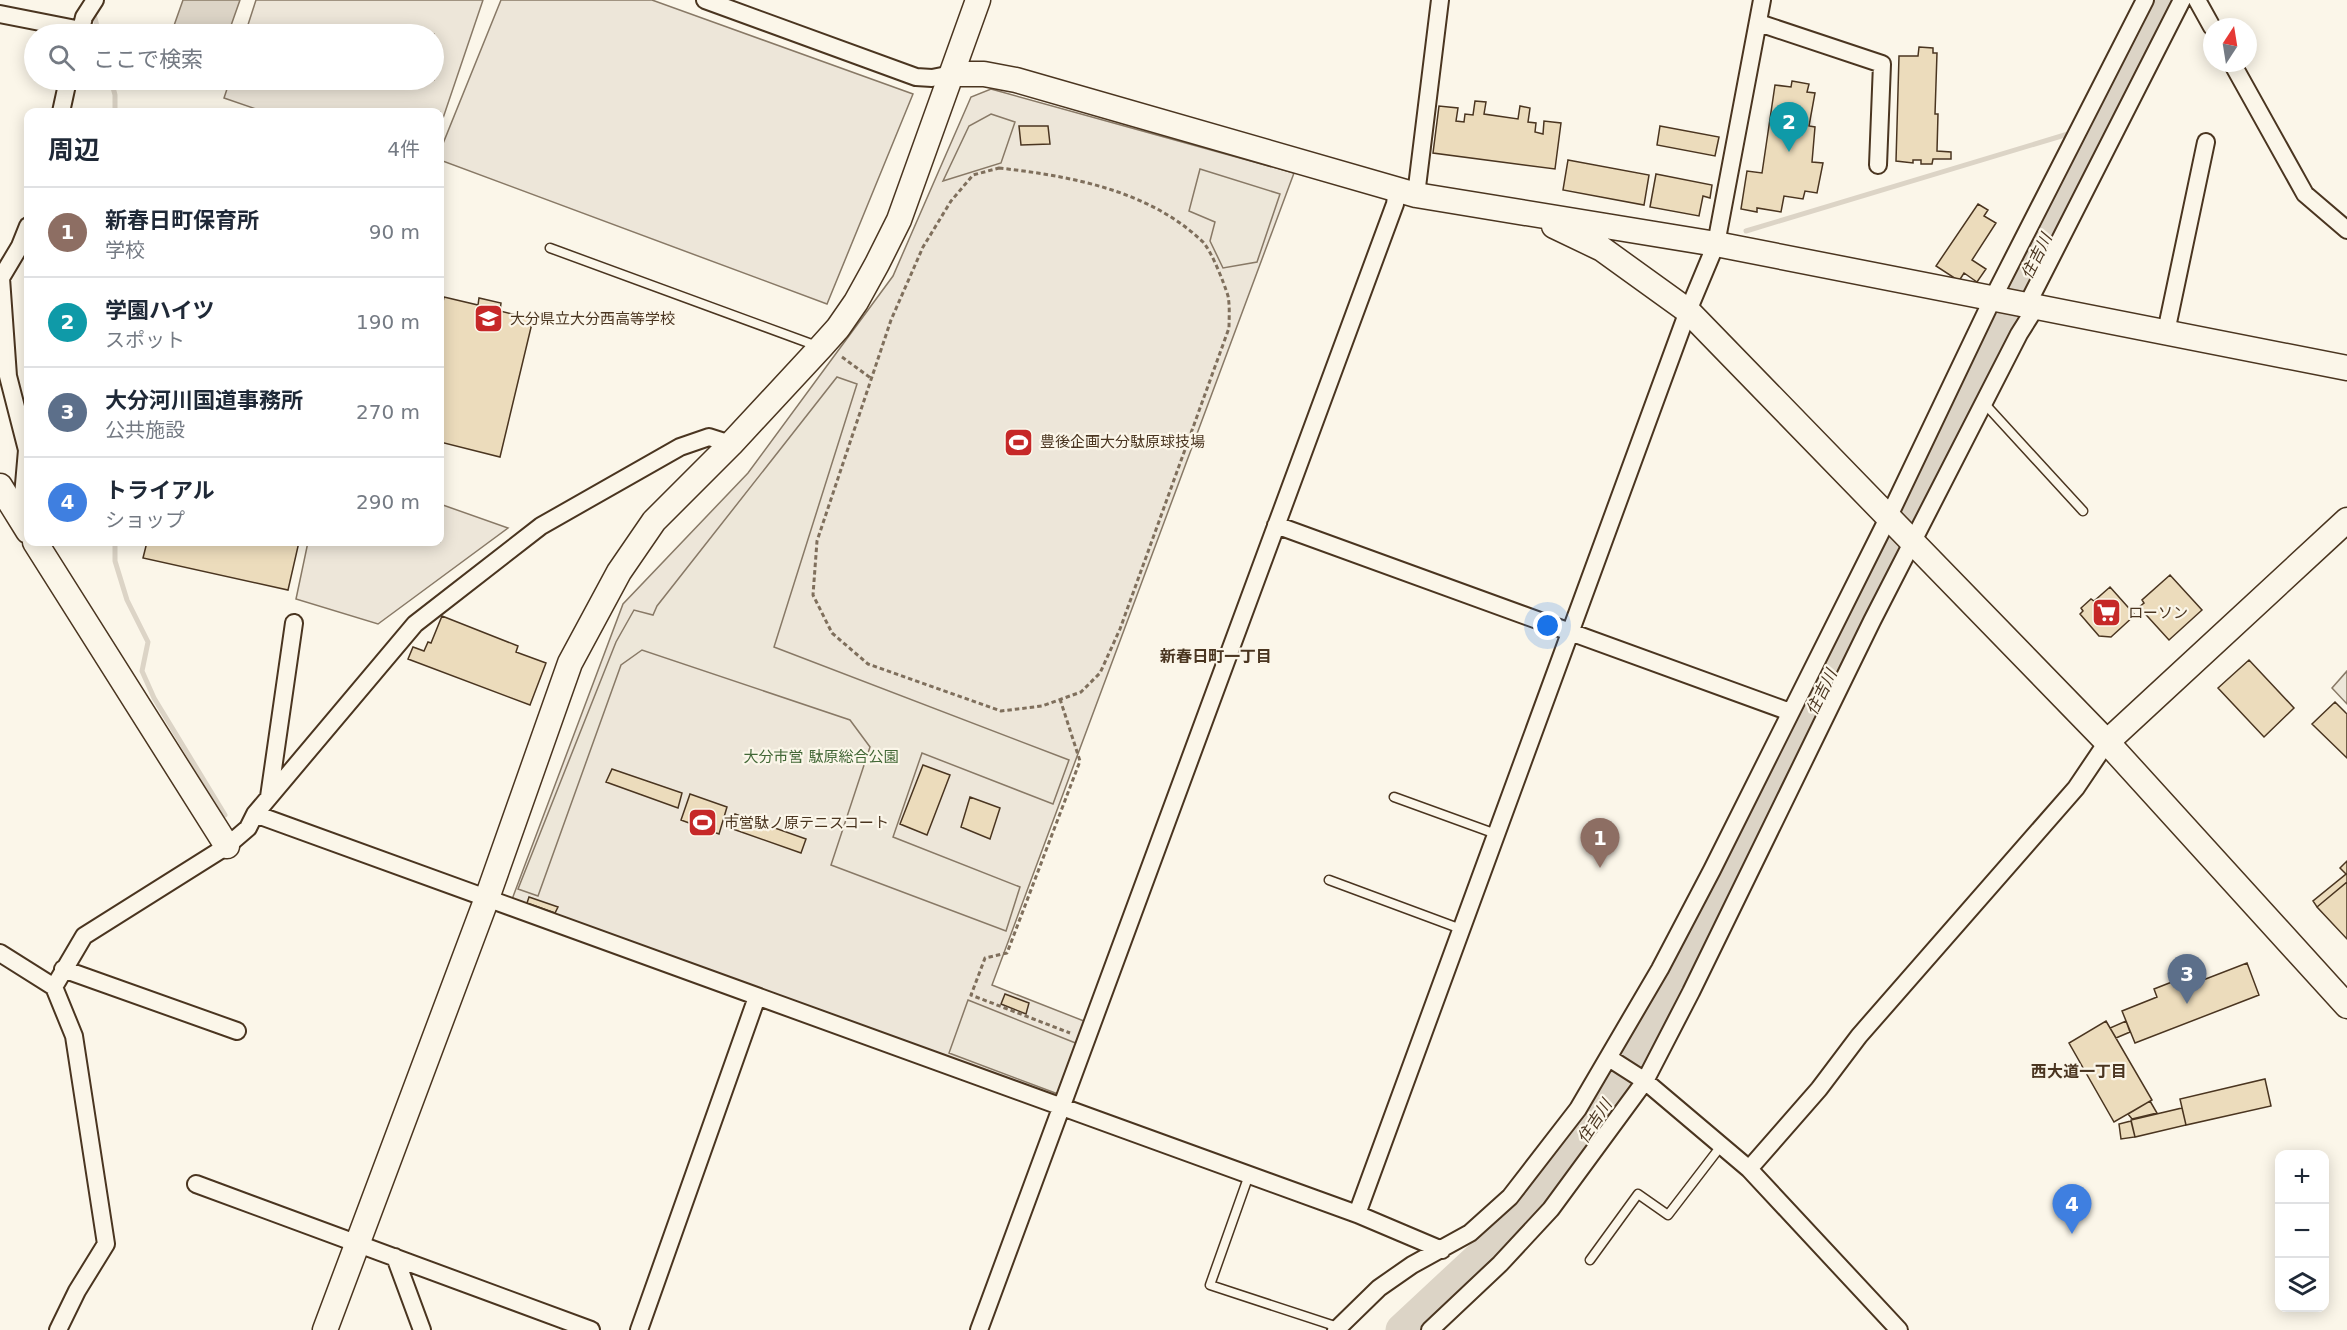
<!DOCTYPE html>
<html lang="ja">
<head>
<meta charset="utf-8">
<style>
  body { margin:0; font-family:"DejaVu Sans","Noto Sans JP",sans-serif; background:#f2f2f3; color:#1f2937 }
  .controls { position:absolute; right:18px; bottom:18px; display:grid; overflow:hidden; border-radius:12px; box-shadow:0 3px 15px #0003 }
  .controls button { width:54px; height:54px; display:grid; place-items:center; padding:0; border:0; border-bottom:2px solid #e0e1e3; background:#fff; color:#1f2937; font:30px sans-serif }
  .compass { position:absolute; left:2203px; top:18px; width:54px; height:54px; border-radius:50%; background:#fff; box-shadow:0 3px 15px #0003; rotate:12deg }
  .you { position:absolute; left:1548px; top:626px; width:21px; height:21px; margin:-15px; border:4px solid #fff; border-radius:50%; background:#1a73e8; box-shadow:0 0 0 9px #1a73e833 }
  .badge { display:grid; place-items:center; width:39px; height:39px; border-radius:50%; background:#c62828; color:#fff; font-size:20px; font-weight:700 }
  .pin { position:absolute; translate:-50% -50px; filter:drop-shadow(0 2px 3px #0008) }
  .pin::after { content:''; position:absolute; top:32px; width:21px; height:18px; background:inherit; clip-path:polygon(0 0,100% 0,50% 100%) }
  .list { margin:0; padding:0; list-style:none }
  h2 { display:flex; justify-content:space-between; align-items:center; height:78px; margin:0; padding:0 24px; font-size:26px }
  h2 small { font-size:20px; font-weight:400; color:#747a83 }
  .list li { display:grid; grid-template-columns:39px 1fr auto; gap:18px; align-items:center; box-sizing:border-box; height:90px; padding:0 24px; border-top:2px solid #e0e1e3 }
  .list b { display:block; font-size:22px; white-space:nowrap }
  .list p { margin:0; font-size:20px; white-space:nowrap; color:#747a83 }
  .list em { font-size:20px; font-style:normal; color:#747a83 }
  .icon { flex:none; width:33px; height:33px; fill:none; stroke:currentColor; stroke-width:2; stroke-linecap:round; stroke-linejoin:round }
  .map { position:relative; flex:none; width:2347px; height:1330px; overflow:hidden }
  .search { position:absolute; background:#fff; box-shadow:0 3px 15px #0003; left:24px; top:24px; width:420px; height:66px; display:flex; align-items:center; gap:15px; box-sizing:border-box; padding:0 21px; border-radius:33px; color:#747a83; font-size:22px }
  .panel { position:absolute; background:#fff; box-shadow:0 3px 15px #0003; left:24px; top:108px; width:420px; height:438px; border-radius:12px }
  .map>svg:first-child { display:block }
  .green { fill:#ede6d9; stroke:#887966; stroke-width:1.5 }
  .parking { fill:#ede7d9; stroke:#887966; stroke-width:1.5 }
  .water { fill:#dcd4c6; stroke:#887966; stroke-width:1.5 }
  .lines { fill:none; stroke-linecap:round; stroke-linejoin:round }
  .stream { stroke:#dcd4c6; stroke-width:5 }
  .river { stroke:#dcd4c6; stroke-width:33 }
  .building { fill:#ecdcbc; stroke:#4a3520; stroke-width:1.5 }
  .lane-casing { stroke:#4a3520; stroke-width:11 }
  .street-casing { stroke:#4a3520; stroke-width:20 }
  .secondary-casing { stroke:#4a3520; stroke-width:27 }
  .path { stroke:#7f6f5c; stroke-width:3; stroke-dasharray:4.5 3; stroke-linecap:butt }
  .lane { stroke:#fbf6e9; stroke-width:8 }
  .street { stroke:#fbf6e9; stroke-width:16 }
  .secondary { stroke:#fbf6e9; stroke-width:24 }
  .labels { text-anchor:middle; stroke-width:4.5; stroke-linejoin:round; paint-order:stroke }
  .poi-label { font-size:15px; fill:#4a3520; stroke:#fbf6e9; text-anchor:start }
  .park-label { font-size:15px; fill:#436837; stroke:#fbf6e9 }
  .water-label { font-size:16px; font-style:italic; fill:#4a3520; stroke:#fbf6e9 }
  .neighbourhood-label { font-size:16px; font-weight:bold; fill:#4a3520; stroke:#fbf6e9 }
</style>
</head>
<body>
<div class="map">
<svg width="2347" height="1330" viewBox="0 0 2347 1330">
  <rect width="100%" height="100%" fill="#fbf6e9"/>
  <!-- green -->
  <path class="green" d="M256,0H483L440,127V112H265L224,98L230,80H434V34H245Z
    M501,0H652L913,94L827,304L440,160V151Z
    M991,89L1294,173L992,985L1089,1023L1058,1104L511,902L623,604L748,473L893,276L971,97Z
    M440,504L508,528L378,624L296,599L308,542H440Z"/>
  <!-- parking -->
  <path class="parking" d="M991,114L1015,122L1001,163L943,181L969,126Z
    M1200,169L1280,194L1257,262L1223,268L1210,241L1215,222L1189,211Z
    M837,377L857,384L774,647L1069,760L1053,804L922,753L893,837L1020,887L1006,931L831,865L870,747L850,720L642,650L621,665L538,896L518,889L616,642L634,610L653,615L657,606Z
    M2347,671V704L2332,688Z
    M968,1000L1078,1044L1058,1094L949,1053Z"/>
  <!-- water -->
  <path class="water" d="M183,0H240L228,34H171Z"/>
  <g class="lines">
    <!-- stream -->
    <path class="stream" d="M94,14L99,34
      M111,80L115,95V112
      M2093,126L2101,124
      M1746,231L2068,134
      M115,542V561L127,600L148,642L142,671L154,698L225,815"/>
    <!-- river -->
    <path class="river" d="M1402,1330L1502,1237L1575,1149L1621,1079L1689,960L2162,0"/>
  </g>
  <!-- building -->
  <path class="building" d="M1919,47L1933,48V53H1937L1935,114H1938L1937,151L1951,152V159H1933L1932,164H1921V160H1913V163L1896,161L1899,56H1918Z
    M1792,81L1809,84L1807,92L1815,93L1809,126L1815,127L1812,162L1823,163L1817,193L1805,191L1803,199L1784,196L1781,212L1757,208V212L1741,209L1747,171L1762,173L1775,85L1791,87Z
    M1475,101L1486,102L1484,114L1518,119L1520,106L1530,108L1528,122L1536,123L1535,132L1543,134L1544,121L1561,123L1555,169L1433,153L1439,106L1458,108L1456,121L1464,122L1465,114L1473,115Z
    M1019,126H1048L1050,144L1021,145Z
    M1660,126L1719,137L1715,156L1657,145Z
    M1568,160L1649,175L1644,205L1563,190Z
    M1656,174L1712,185L1710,198L1703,196L1699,216L1650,207Z
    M1978,204L1988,210L1984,216L1996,223L1972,260L1986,269L1977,282L1964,273L1959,281L1936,266Z
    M444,297L478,305L479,298L501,303L500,311L533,319L500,457L440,442V316Z
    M147,542H299L288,590L143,558Z
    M2170,575L2202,610L2169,640L2139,607L2144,603L2142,600Z
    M2110,587L2135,615L2111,637L2099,636L2080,614L2083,611L2081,608L2091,599L2094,601Z
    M442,616L518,646L516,652L546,663L530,705L408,659L413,647L424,651L428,642L431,643Z
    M2249,660L2294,708L2264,737L2218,688Z
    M2335,702L2347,714V758L2312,724Z
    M923,765L950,775L927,835L900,824Z
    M612,769L682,793L678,808L606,782Z
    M690,794L727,807L719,834L681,820Z
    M970,797L1000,808L990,839L961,827Z
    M735,814L806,839L801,853L730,828Z
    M2347,861V882L2317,907L2313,901L2346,874L2340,868Z
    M2347,882V939L2317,907Z
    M529,897L558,907L555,913L527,903Z
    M2247,963L2259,995L2135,1043L2122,1011L2157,997L2154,989L2182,978L2185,987Z
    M1005,994L1029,1003L1026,1014L1001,1004Z
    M2106,1021L2152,1100L2114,1122L2069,1043Z
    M2126,1021L2130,1032L2116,1038L2110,1028Z
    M2265,1079L2271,1106L2186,1125L2180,1099Z
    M2150,1101L2157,1113L2132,1119L2128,1114Z
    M2182,1108L2186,1125L2135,1137L2131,1120Z
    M2131,1121L2135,1137L2121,1139L2119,1124Z"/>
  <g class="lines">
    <defs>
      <path id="lane" d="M550,248L817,346
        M1984,403L2083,511
        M1394,797L1496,834
        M1329,880L1461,929
        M1249,1175L1210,1285L1338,1327
        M1590,1260L1638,1194L1668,1215L1721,1146"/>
      <path id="street" d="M705,0L916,77L932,78L952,74
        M2197,0L2212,27
        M0,14L81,30
        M1759,23L1882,64L1878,165
        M80,34L84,17L95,0
        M2232,63L2305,194L2347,230
        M61,112L68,80
        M1416,195L1440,0
        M2027,305L2182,0
        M2166,332L2206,142
        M21,519L27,450L8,376L1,278L20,246L28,226
        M1276,525L1790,712
        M269,797L294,623
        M255,814L1357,1214L1442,1250
        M0,953L54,987L74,1036L106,1244L77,1291L58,1330
        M63,969L237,1031
        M54,987L84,936L227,846L248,828L255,814L415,624L541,526L680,447L709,437L731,444
        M1609,1058L1645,1081L1749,1169L1899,1330
        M1749,1169L1819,1089L1859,1036L2076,788L2107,742
        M196,1184L591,1330
        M1357,1214L1688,311L1716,244L1762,0
        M395,1257L422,1330
        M639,1330L757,997
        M979,1330L1395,204L1397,190
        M1336,1330L1379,1288L1412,1265L1470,1233L1510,1197L1578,1109L1660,969L1712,870L1889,516L1993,298L2145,0
        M1430,1330L1500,1264L1551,1209L1645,1081L1691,992L1872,621L2019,334L2036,307"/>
      <path id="secondary" d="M952,74H984L1016,80L1416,195L1716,244L2347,368
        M1554,226L1602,249L1688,311L2107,742L2347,1006
        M0,486L28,531
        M35,542L227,846
        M2107,742L2347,520
        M325,1330L487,898L570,663L619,572L654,521L731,444L821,347L838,328L856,302L877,264L899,220L978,0"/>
    </defs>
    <!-- lane casing -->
    <use href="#lane" class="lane-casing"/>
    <!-- street casing -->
    <use href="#street" class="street-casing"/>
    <!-- secondary casing -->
    <use href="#secondary" class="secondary-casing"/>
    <!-- path -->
    <path class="path" d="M999,168C1070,176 1149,190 1203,242C1212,252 1224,283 1228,296C1230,306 1229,318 1229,328L1120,629L1100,673L1081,692L1042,706L1001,711L868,664L832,633L813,595L817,541L891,320L923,247L951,201L973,175Z
      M842,357L872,379
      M1060,699L1080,761L1007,953L985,958L971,995L1070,1033"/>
    <!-- lane -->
    <use href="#lane" class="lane"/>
    <!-- street -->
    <use href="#street" class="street"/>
    <!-- secondary -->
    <use href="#secondary" class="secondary"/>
  </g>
  <!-- icons -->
  <defs>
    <symbol id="school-square" viewBox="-11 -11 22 22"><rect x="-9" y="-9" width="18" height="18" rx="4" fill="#c62828" stroke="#fbf6e9"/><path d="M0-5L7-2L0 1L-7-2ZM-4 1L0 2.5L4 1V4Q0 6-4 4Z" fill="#fff"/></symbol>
    <symbol id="stadium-square" viewBox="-11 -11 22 22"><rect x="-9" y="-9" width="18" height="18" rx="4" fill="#c62828" stroke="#fbf6e9"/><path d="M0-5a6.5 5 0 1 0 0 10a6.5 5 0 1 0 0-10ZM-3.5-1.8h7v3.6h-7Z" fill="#fff"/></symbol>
    <symbol id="supermarket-square" viewBox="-11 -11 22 22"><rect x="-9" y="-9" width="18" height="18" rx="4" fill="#c62828" stroke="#fbf6e9"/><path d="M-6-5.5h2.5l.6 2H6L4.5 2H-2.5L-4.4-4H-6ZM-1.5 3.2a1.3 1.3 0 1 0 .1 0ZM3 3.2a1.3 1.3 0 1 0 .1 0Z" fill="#fff"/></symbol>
  </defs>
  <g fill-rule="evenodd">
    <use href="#school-square" x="472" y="302" width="33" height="33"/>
    <use href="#stadium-square" x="1002" y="426" width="33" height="33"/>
    <use href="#supermarket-square" x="2090" y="596" width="33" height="33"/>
    <use href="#stadium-square" x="686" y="806" width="33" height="33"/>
  </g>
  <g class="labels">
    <!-- poi labels -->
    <g class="poi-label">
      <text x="510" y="324">大分県立大分西高等学校</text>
      <text x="1040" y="447">豊後企画大分駄原球技場</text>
      <text x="2128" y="618">ローソン</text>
      <text x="724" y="828">市営駄ノ原テニスコート</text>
    </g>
    <!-- park labels -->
    <g class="park-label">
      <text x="821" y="762">大分市営 駄原総合公園</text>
    </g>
    <!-- water labels -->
    <g class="water-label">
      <text transform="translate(2036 256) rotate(-64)" y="6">住吉川</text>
      <text transform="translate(1821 692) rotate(-64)" y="6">住吉川</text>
      <text transform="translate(1594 1121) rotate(-57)" y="6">住吉川</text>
    </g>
    <!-- neighbourhood labels -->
    <g class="neighbourhood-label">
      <text x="1216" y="662">新春日町一丁目</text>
      <text x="2079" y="1077">西大道一丁目</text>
    </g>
  </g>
</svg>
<div class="controls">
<button>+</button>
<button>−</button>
<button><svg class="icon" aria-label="layers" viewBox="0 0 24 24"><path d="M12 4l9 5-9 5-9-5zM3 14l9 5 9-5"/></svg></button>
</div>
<svg class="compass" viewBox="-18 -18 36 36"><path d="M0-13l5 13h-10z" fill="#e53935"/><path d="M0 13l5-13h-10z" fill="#747a83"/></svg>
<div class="you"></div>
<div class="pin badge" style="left:1600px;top:868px;background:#8d6e63">1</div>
<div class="pin badge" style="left:1789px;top:152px;background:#0f9aa8">2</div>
<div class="pin badge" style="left:2187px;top:1004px;background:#5c6f8a">3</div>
<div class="pin badge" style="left:2072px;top:1234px;background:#3f7fe0">4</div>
<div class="search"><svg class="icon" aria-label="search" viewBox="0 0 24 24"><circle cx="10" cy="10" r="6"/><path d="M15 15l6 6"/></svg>ここで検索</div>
<section class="panel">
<h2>周辺<small>4件</small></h2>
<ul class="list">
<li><span class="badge" style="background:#8d6e63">1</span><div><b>新春日町保育所</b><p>学校</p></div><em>90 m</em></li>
<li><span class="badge" style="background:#0f9aa8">2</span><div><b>学園ハイツ</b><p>スポット</p></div><em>190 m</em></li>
<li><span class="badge" style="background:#5c6f8a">3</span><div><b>大分河川国道事務所</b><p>公共施設</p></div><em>270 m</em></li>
<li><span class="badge" style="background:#3f7fe0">4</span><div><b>トライアル</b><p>ショップ</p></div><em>290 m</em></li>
</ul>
</section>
</div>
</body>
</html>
